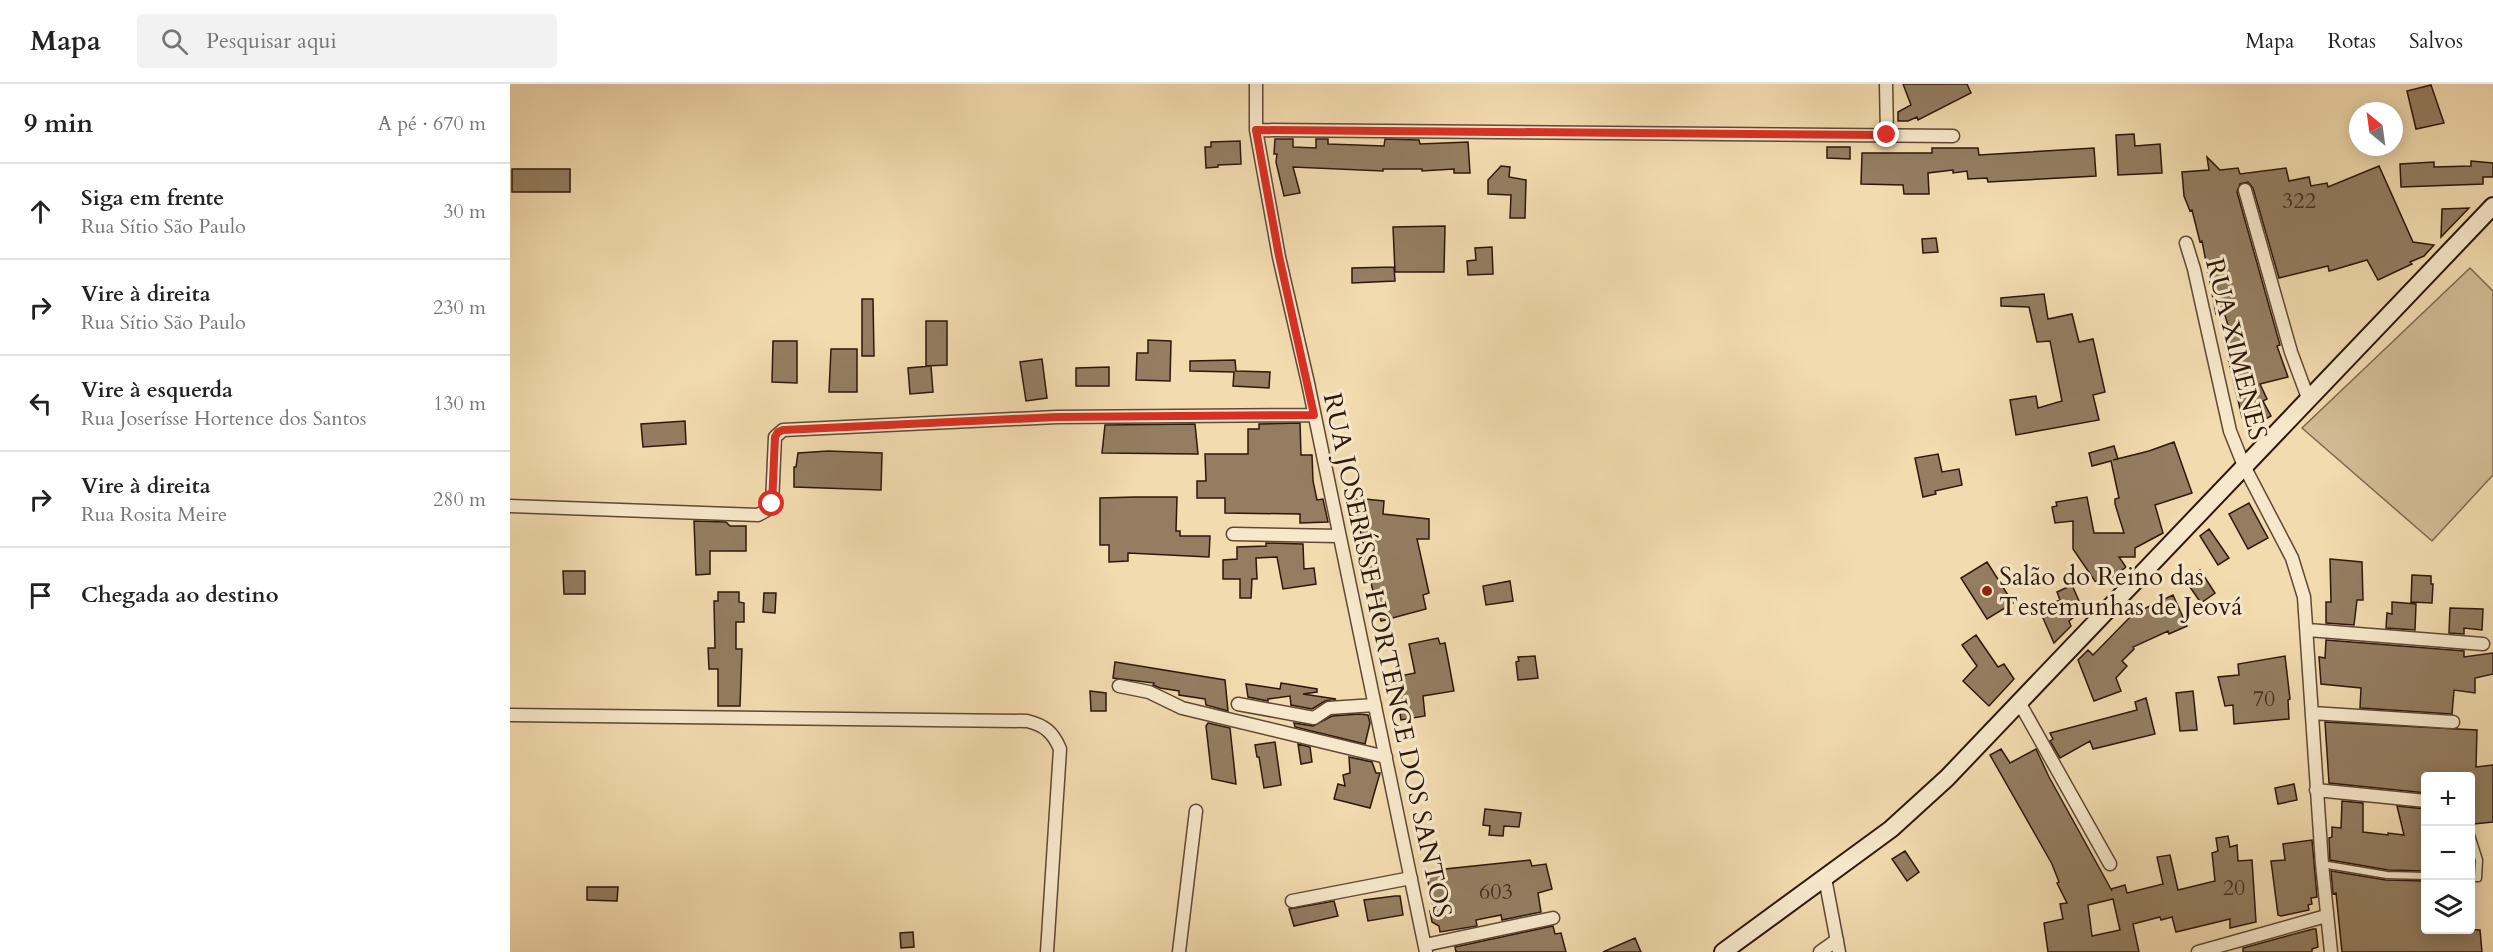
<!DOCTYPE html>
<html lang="pt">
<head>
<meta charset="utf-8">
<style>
  body { margin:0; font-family:Cardo,serif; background:#f2f2f2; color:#222 }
  .controls { position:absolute; right:18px; bottom:18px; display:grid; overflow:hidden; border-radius:6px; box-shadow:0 3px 15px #0003 }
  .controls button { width:54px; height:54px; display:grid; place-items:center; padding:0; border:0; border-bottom:2px solid #e0e0e0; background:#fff; color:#222; font:30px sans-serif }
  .compass { position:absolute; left:1839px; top:18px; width:54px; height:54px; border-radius:50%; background:#fff; box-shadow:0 3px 15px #0003; rotate:331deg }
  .stop { position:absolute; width:18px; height:18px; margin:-14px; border:4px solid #d93025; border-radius:50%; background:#fff }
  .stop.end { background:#d93025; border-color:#fff; box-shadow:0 2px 6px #0008 }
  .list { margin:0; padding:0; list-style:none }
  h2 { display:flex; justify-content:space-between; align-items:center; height:78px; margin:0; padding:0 24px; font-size:26px }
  h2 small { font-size:20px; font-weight:400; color:#767676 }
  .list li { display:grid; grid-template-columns:39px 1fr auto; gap:18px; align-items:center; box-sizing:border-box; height:96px; padding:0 24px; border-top:2px solid #e0e0e0 }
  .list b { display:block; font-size:22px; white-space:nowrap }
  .list p { margin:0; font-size:20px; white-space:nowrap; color:#767676 }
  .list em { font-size:20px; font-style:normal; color:#767676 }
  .icon { flex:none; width:33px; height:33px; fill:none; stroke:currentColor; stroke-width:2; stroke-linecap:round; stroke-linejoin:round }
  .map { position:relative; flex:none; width:1983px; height:868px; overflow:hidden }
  header { display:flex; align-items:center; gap:36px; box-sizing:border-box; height:84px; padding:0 30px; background:#fff; border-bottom:2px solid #e0e0e0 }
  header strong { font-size:28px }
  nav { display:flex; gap:33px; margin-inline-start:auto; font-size:21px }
  .search { width:420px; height:54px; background:#f2f2f2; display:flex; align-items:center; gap:15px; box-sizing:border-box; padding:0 21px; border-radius:6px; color:#767676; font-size:22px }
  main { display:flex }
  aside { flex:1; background:#fff }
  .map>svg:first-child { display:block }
  .green { fill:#d1ba93; stroke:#806850; stroke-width:1.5 }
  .building { fill:#947d61; stroke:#2e170c; stroke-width:1.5; fill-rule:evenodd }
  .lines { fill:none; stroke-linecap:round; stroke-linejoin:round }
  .service-casing { stroke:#5f4835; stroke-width:9 }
  .minor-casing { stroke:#5f4835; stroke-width:15 }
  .secondary-casing { stroke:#2e170c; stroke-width:20 }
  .service { stroke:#f7e8cb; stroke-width:6 }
  .minor { stroke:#f7e8cb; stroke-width:12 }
  .secondary { stroke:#f7e8cb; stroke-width:16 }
  .route { stroke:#d93025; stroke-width:8 }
  .poi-dot { fill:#8f2418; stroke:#f7e8cb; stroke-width:2 }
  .labels { text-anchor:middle; stroke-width:6; stroke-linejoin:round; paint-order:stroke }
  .number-label { font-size:22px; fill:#483021 }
  .street-label { font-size:26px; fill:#2e170c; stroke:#f7e8cb }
  .poi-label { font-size:26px; fill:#2e170c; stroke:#f7e8cb; text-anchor:start }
</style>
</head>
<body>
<header>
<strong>Mapa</strong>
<div class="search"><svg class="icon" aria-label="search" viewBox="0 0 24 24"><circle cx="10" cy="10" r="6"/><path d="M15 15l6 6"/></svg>Pesquisar aqui</div>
<nav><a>Mapa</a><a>Rotas</a><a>Salvos</a></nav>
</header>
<main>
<aside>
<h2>9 min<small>A pé · 670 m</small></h2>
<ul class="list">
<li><svg class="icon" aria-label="ahead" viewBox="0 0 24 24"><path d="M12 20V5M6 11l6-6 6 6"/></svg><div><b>Siga em frente</b><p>Rua Sítio São Paulo</p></div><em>30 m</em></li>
<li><svg class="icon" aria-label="right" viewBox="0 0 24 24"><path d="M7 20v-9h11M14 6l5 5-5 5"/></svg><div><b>Vire à direita</b><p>Rua Sítio São Paulo</p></div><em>230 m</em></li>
<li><svg class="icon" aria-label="left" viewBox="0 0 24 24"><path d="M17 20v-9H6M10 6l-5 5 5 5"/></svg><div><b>Vire à esquerda</b><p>Rua Joserísse Hortence dos Santos</p></div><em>130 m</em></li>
<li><svg class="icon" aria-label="right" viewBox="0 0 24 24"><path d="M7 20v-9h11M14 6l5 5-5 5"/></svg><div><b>Vire à direita</b><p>Rua Rosita Meire</p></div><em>280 m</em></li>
<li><svg class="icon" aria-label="arrive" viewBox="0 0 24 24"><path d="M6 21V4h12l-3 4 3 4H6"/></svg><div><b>Chegada ao destino</b></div></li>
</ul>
</aside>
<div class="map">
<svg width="1983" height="868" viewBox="0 0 1983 868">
  <rect width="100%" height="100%" fill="#f2dbaf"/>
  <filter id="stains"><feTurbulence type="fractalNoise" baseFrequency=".00333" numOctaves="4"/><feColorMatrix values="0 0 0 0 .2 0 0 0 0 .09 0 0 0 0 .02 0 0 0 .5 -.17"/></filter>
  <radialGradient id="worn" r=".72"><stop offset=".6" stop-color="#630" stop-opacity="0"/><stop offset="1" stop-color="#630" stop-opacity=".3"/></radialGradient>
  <!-- green -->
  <path class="green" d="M1960,184L1983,207V391L1922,457L1792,344Z"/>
  <!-- building -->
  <path class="building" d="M1393,0H1457L1461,9L1408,36L1407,33L1398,37H1388V28L1401,21Z
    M1921,1L1934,39L1906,45L1897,7Z
    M1624,50L1625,62L1650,60L1652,89L1608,91L1606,51Z
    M765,55H783V63L806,64V55H818V60L874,62L875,55L909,56L910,60L958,58L960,89H944V85L912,87V85H873V87L783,83L790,109L774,112L766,78L767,70H764Z
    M730,57L731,80L708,81V83L696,84L695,63H701V58Z
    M1317,63H1340V75L1317,74Z
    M1422,64H1468L1469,71L1584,64L1586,92L1478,98L1477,94L1458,95L1457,87L1443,89V86L1418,89L1419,110H1394L1393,101L1351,100L1352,69H1422Z
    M1697,73L1710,86L1728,84L1730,90L1776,84L1779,97L1799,93L1801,102L1817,99L1818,103L1869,82L1903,158L1924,161L1914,172L1900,178L1902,180L1868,196L1857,176L1823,186L1819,187L1818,182L1769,194L1743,104L1738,98L1730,100L1727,108L1770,261L1767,262L1778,293L1750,300L1757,315L1753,317L1761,332L1738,345L1732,333L1713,253L1721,251L1714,228L1706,230L1692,157L1690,158L1682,126L1680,127L1674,112L1672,88L1699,86Z
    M1961,77L1983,79V93H1973V100L1891,103L1890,80L1924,78V83L1961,82Z
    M991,82L1000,83L999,93L1016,96L1015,134H1000L1001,111L978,110V96Z
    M2,85H60V108H2Z
    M1959,124L1931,153L1932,125Z
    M935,142L934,188H885L883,143Z
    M1426,154L1428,168L1413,169L1412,155Z
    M982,163L983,190L958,191L957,177L966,176L965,164Z
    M884,183L885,197L842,199V184Z
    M1534,210L1538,235L1562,230L1569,258L1583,255L1595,308L1583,311L1589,336L1506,351L1500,316L1526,312L1528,324L1552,317L1540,257L1527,258L1519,223L1491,222V214Z
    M352,215H363L364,272H352Z
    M416,237H437V281L416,282Z
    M638,256L661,257L660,297L626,296L627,269H638Z
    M263,257H287V299L262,298Z
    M321,265H347V308H319Z
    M532,275L537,314L516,317L510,278Z
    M725,276L726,287L760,288L759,304L723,302L724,288L680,287V277Z
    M421,282L423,308L400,310L398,284Z
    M599,283V302H566V284Z
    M175,337L176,360L133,363L131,340Z
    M790,339L791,371H802L803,397L807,416L813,415L818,438L790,439V430L715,429V414H687V397H696L695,370H738V345H749V340Z
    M685,340L688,370L592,369L595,341Z
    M1664,358L1682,409L1645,421L1653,449L1625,464V473H1609L1616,483L1589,503L1563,465V437L1545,439L1542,423L1547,422L1546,418L1577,413L1584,449H1614L1605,420V415L1609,414L1601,377L1582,382L1579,369L1604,362L1608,375L1603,376L1639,367Z
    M318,367L372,369L371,406L284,403V383H286L288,369Z
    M1428,370L1432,388L1449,385L1452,401L1425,407L1426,410L1413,413L1405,374Z
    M624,413H667L666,447H670V452H700L699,473L618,469V477L599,478V461H590V414Z
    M845,414L874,417L873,430L919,435V455H907L919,509L913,511L916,525L871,537L853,469L855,468L846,428H844Z
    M1739,419L1758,454L1738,465L1719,430Z
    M184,437L216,438L220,442H236V467H200V490L186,491Z
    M1699,445L1719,474L1708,481L1690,452Z
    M756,459L793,460L794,485L804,484L806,500L773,505L767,473L746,474L747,495H742L741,514H730V495H713V476L727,475V463L756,462Z
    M1820,475L1852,478L1853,516H1847L1844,541L1816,539V518H1821Z
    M1477,478L1503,519L1477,535L1451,494Z
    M1690,486L1705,509L1691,519L1675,496Z
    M53,487H75V510H54Z
    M1902,491L1921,492V500H1923L1922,519L1901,518Z
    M1000,497L1003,517L976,521L973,502Z
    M1562,501L1573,526L1559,537L1561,542L1544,559L1529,525L1550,516L1547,508Z
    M208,508H229V518L234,519V538H226V565H232L230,622H208V585H199L198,564H205L204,517H208Z
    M254,509H266L265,529L253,528Z
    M1663,511L1677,542L1659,550L1658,547L1623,563L1624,565L1612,577L1617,582L1606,594L1611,607L1584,617L1568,576L1578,566L1583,571L1623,530Z
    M1882,518L1906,520L1905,546L1876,544L1877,529L1882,530Z
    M1940,524L1973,525L1972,546L1954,544V550L1939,549Z
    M1466,551L1488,583L1494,580L1504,595L1479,622L1453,597L1467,582L1452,561Z
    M928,554L930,560L935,559L944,607L913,612L915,632L891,636L885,593L905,589L899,560Z
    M1816,556L1954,567V573L1983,569V590L1965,594V609L1944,606L1942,630L1850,624L1851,604L1811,600L1809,573L1815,574Z
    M1025,572L1028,594L1008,596L1006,578L1009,577L1008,573Z
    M1775,572L1780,615L1778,616L1779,635L1724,640L1723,621L1715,622L1708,593L1729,591L1728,580Z
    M605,578L715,596L718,627L696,621L695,615L669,611V607L650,604L643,601L644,599L603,594Z
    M771,599L807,605V608L793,610L826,615L815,617L802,625L781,621L780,612L758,615V617L738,613L736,600L770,605Z
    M580,607L596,609V627H581Z
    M1683,607L1687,646L1670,647L1666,609Z
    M1636,614L1645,650L1583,665L1580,657L1550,674L1540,657L1543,655L1540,649L1627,626L1625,618Z
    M849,630L858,631L860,639L855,660L785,643L784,639L803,642L822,632Z
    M1815,638L1967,646L1966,683L1983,681V738L1964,740L1960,693H1916V709L1819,699Z
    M698,639L720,644L726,700L702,695L696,642Z
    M765,658L771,701L754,704L749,673H747L745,661Z
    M788,660L800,663L802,678L791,680Z
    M1491,665L1500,679L1526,665L1539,693L1602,807L1601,805L1615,801L1617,809L1653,800L1647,773L1660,771L1668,806L1705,797L1702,769L1708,767L1706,754L1718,752L1720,763L1727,761L1728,777L1742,776L1746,838L1720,844V835L1666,848L1662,833L1651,836L1650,833L1623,840L1629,868H1538L1534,839L1553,835L1550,820L1557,819L1547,799L1549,798L1542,780L1480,671ZM1603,815L1610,846L1582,852L1578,821Z
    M839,673L862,678L866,689H870L860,724L824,715L828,700L835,702L833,691L840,689Z
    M1784,700L1787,716L1768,720L1765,704Z
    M1832,717L1853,719V748L1878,751V749L1894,751L1887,722L1916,725V787L1878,786L1820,776L1819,754L1822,753V743L1831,744Z
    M975,725L1011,729L1009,743L994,742L993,752L979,751L980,742L973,741Z
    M1802,756L1807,813L1801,814L1802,820L1798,821L1799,826L1771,832L1768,831L1761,777L1775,776L1773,760Z
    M1395,767L1409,788L1397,797L1382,775Z
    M1020,776L1022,782L1036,780L1042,805L1028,809L1031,828L992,836L991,831L966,836L967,842L930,848L929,842L922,838L920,827H924L916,787Z
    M1821,787L1876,796L1916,797L1913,844L1970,846L1972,868H1832L1826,809L1823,810Z
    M77,803H108L107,817L77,816Z
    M885,812H890L893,831L858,837L854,816Z
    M824,817L828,832L784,842L779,825Z
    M1043,842L1045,850L1051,849L1056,868H946L945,863Z
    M1803,845H1806L1808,863L1802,865V868H1733V864Z
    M403,848L404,863L391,864L390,849Z
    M1125,854L1131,868H1093Z"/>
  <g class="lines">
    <defs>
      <path id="service" d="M1960,748L1969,776L1968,794H1960
        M1812,780L1877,791L1916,792"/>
      <path id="minor" d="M746,0V46L769,173L798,299L916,868
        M1376,0L1377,51
        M746,46L1443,52
        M1735,106L1781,268L1798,314
        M1676,159L1684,185L1720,347L1734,382L1782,474L1794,513L1812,780L1821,868
        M0,422L248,431L259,425L262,420L265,353L273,346L547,333L804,331
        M723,450L828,452
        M1798,546L1973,560
        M609,602L639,608L672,624L876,673
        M1509,618L1600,780
        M728,620L804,634L819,624L865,621
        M1802,629L1943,638
        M0,631L517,637C534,641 543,648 550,665L537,868
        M1806,706L1916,717
        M1315,794L1329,868
        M782,817L901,794
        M915,861L1043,834
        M669,868L686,727
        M1310,868L1327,856
        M1688,868L1816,832"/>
      <path id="secondary" d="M1213,868L1381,745L1437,694L1983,122"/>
    </defs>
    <!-- service casing -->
    <use href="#service" class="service-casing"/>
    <!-- minor casing -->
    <use href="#minor" class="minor-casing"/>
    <!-- secondary casing -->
    <use href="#secondary" class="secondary-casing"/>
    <!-- service -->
    <use href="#service" class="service"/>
    <!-- minor -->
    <use href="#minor" class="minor"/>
    <!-- secondary -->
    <use href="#secondary" class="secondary"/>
  </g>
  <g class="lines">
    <!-- route -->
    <path class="route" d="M262,420L265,353L268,348L273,346L547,333L804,331L769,172L746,46L1377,51"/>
  </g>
  <!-- markers -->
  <circle class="poi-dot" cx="1477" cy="507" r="6"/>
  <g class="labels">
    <!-- number labels -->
    <g class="number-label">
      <text x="1789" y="124">322</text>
      <text x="1754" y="622">70</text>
      <text x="1724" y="811">20</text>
      <text x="986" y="815">603</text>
    </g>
    <!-- street labels -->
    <g class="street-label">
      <text transform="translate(1727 265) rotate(76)" y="9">RUA XIMENES</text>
      <text transform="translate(878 571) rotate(78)" y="9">RUA JOSERÍSSE HORTENCE DOS SANTOS</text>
    </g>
    <!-- poi labels -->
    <g class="poi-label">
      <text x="1489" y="501">Salão do Reino das<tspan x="1489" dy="30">Testemunhas de Jeová</tspan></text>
    </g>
  </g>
  <rect width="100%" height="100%" filter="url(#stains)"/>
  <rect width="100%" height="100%" fill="url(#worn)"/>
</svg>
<div class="controls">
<button>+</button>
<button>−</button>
<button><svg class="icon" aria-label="layers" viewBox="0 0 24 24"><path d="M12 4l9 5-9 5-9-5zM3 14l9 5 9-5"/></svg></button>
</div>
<svg class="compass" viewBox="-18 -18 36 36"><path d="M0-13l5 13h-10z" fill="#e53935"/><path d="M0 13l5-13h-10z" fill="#767676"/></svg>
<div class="stop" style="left:262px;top:420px"></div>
<div class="stop end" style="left:1377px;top:51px"></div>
</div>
</main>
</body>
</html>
